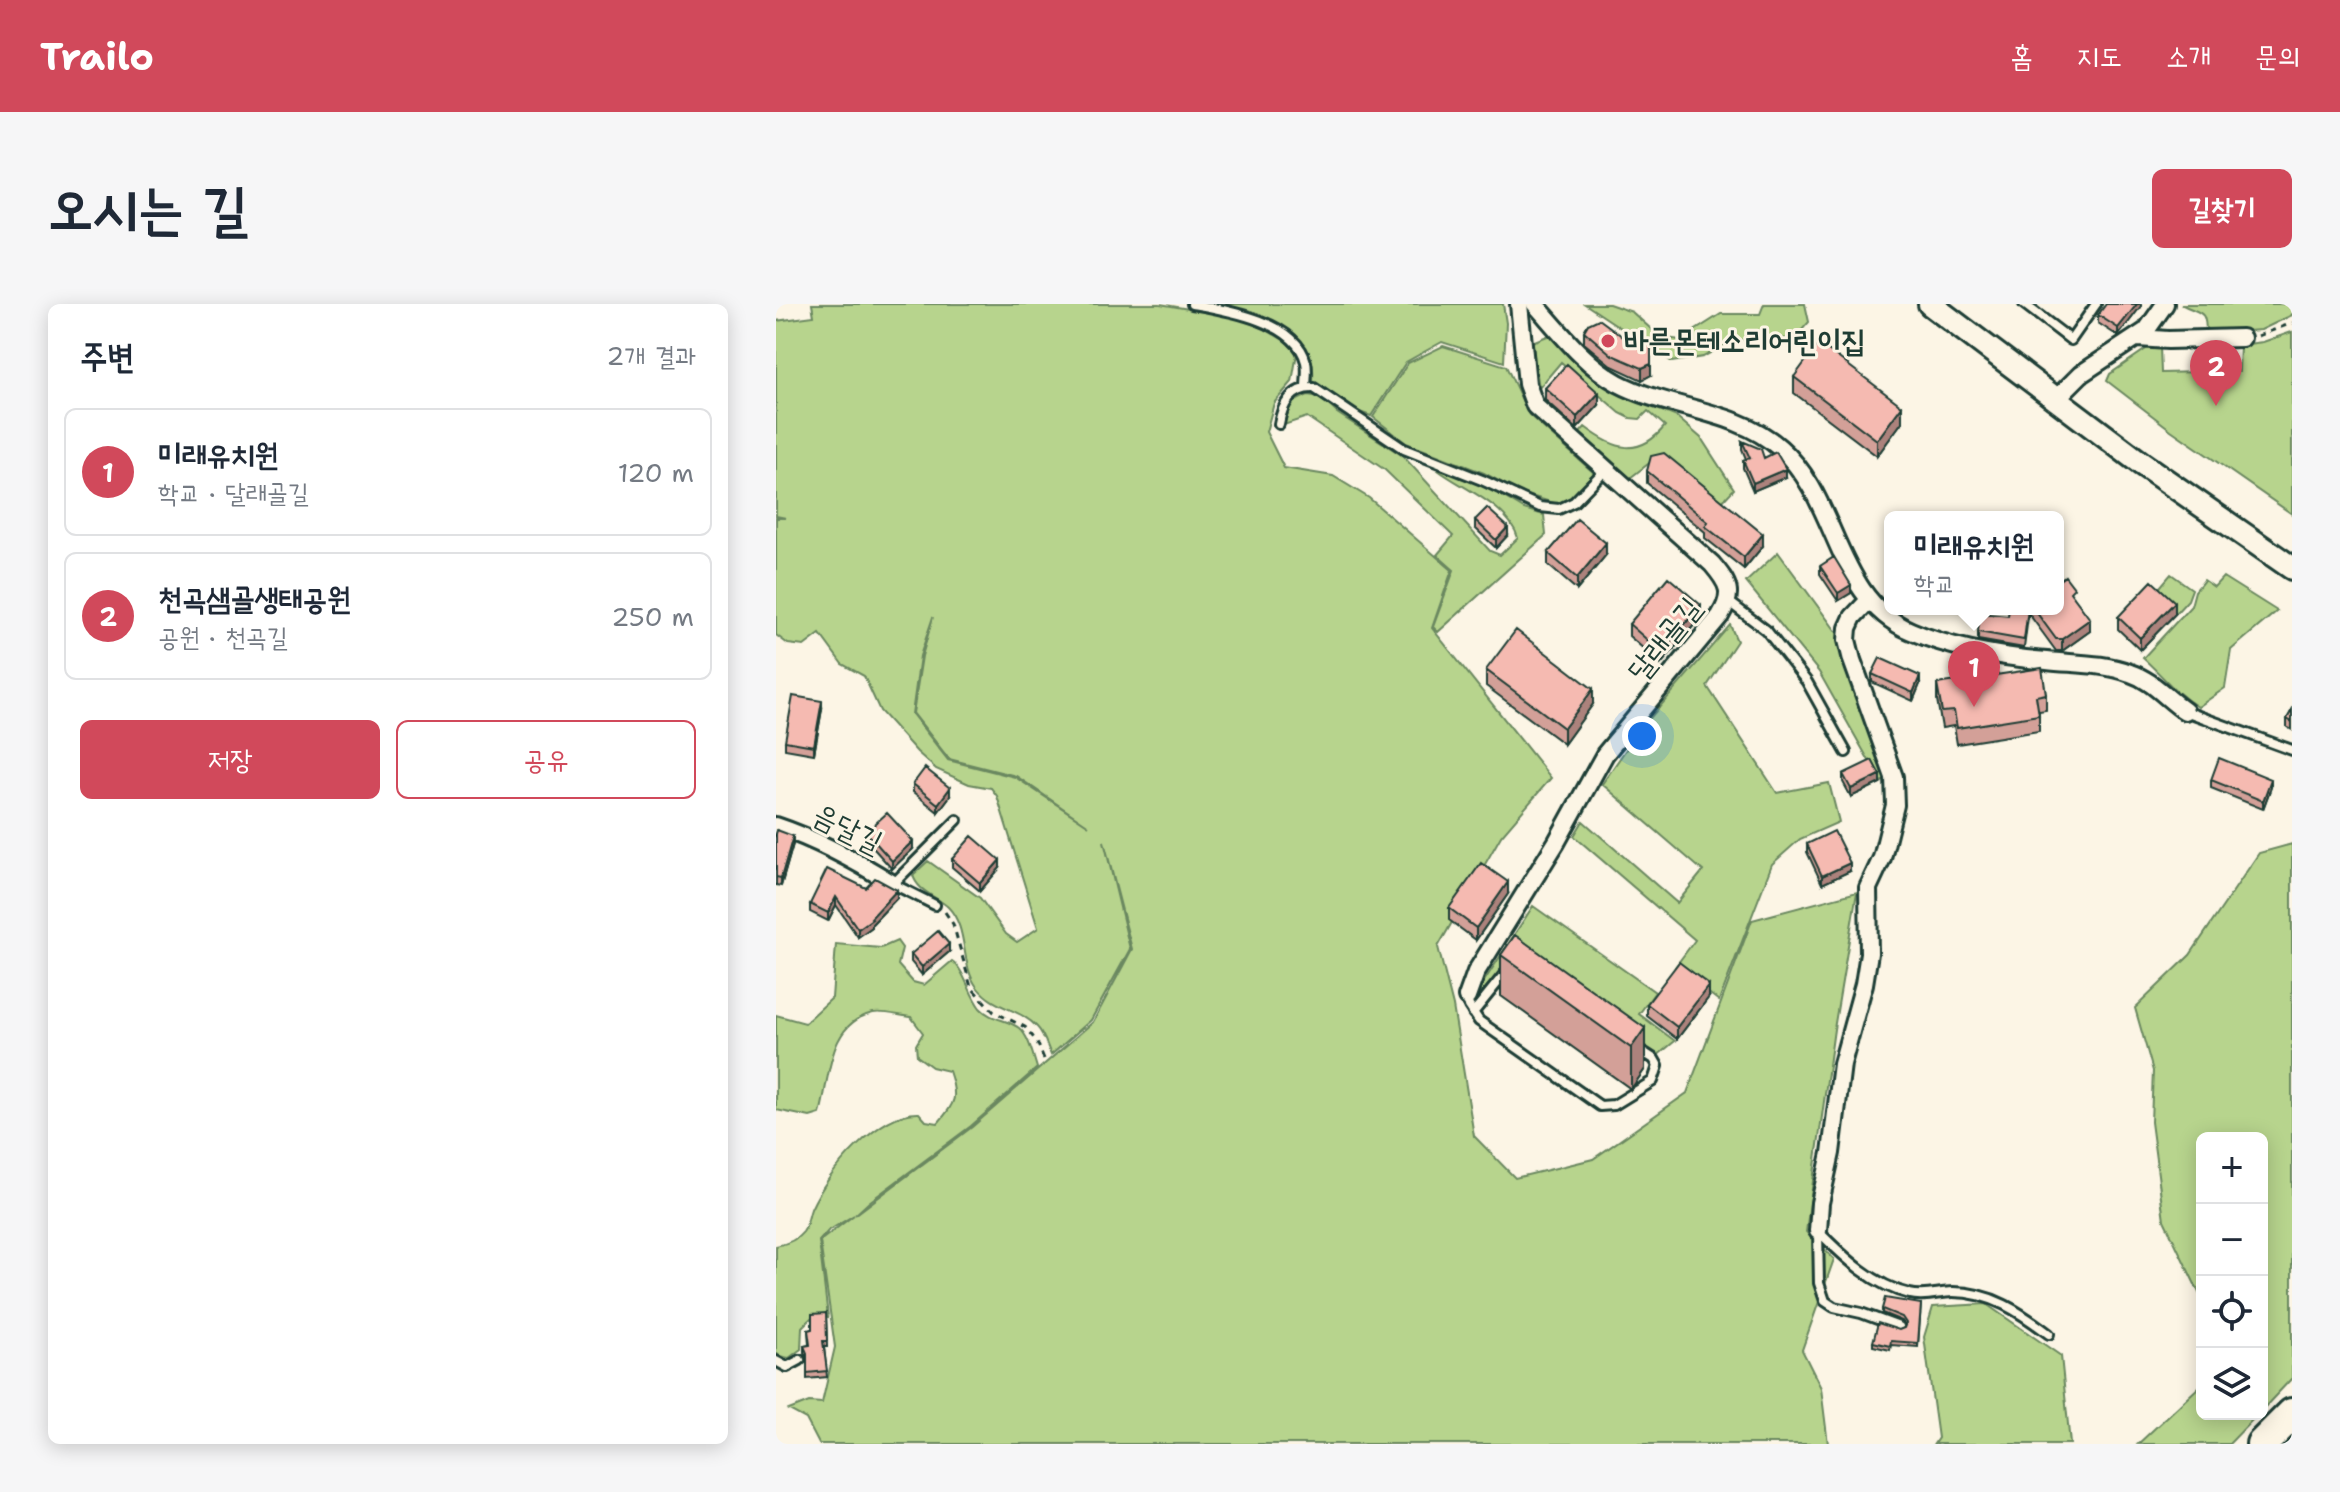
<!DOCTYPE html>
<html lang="ko">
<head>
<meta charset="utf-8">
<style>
  body { margin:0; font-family:"Shantell Sans","Poor Story",sans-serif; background:#f6f6f7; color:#1f2937 }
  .controls { position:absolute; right:24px; bottom:24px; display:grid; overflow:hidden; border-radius:12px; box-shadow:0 4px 20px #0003 }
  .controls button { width:72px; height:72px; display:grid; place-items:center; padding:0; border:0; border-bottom:2px solid #e0e1e3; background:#fff; color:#1f2937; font:40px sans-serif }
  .you { position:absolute; left:866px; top:432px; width:28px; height:28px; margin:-20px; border:6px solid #fff; border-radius:50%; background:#1a73e8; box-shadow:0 0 0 12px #1a73e833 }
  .badge { display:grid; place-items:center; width:52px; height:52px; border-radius:50%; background:#d1495b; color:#fff; font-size:26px; font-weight:700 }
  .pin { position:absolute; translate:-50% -66px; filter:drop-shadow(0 2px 4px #0008) }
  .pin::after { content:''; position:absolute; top:42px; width:28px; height:24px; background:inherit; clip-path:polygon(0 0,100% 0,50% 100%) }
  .popup { position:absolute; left:1108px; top:207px; width:180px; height:104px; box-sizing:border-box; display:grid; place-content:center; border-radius:12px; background:#fff; filter:drop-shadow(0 2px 6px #0005); font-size:26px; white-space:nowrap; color:#747a83 }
  .popup b { font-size:30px; color:#1f2937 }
  .popup::after { content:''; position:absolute; left:50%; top:100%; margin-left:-16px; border:16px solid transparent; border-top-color:#fff }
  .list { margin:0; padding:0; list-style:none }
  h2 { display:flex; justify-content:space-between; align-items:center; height:104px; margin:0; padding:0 32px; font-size:34px }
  h2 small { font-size:26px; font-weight:400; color:#747a83 }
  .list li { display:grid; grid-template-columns:52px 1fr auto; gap:24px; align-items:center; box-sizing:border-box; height:128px; margin:0 16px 16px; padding:0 16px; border:2px solid #e0e1e3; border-radius:12px }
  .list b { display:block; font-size:30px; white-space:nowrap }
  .list p { margin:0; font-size:26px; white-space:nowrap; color:#747a83 }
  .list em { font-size:26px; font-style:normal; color:#747a83 }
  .actions { display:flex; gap:16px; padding:24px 32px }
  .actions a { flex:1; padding:18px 0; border:2px solid #d1495b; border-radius:12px; text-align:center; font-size:28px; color:#d1495b }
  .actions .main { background:#d1495b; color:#fff }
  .icon { flex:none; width:44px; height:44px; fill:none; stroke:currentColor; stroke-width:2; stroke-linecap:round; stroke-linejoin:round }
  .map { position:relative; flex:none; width:1516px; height:1140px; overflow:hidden; border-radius:12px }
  header { display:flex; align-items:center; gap:48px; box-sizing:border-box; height:112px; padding:0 40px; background:#d1495b; color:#fff }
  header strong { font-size:38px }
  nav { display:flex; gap:44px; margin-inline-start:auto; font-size:28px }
  .intro { display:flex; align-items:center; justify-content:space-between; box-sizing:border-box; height:192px; padding:0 48px }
  h1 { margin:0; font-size:56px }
  .button { padding:20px 36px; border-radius:12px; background:#d1495b; color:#fff; font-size:28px; font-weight:700 }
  main { display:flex; gap:48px; padding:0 48px }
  aside { flex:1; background:#fff; border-radius:12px; box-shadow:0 4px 20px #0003 }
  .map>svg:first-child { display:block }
  .green { fill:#b7d48d; stroke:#6b8860; stroke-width:2; fill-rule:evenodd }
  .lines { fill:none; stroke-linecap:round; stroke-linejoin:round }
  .lane-casing { stroke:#1f3d34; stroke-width:14 }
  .street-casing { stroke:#1f3d34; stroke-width:22 }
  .secondary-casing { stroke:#1f3d34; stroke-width:28 }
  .highway-casing { stroke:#1f3d34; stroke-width:36 }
  .path { stroke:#1f3d34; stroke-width:3; stroke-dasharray:6 6; stroke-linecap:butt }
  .lane { stroke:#fcf5e5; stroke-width:8 }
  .street { stroke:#fcf5e5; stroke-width:16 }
  .secondary { stroke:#fcf5e5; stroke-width:22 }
  .highway { stroke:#fcf5e5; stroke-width:30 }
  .wall { fill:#d3a098; stroke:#1f3d34; stroke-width:2 }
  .shaded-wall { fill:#ac827c; stroke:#1f3d34; stroke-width:2 }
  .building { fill:#f5bab1; stroke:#1f3d34; stroke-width:2 }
  .poi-dot { fill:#d1495b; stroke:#fcf5e5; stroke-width:3 }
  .labels { text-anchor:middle; stroke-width:6; stroke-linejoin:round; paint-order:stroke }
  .poi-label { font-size:30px; font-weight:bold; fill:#1f3d34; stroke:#fcf5e5; text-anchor:start }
  .street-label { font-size:30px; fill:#1f3d34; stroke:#fcf5e5 }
</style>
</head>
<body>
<header>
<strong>Trailo</strong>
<nav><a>홈</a><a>지도</a><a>소개</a><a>문의</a></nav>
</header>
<div class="intro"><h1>오시는 길</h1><a class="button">길찾기</a></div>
<main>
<aside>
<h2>주변<small>2개 결과</small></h2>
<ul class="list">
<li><span class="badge">1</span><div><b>미래유치원</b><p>학교 · 달래골길</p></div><em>120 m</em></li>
<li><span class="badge">2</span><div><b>천곡샘골생태공원</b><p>공원 · 천곡길</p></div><em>250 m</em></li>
</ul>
<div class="actions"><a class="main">저장</a><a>공유</a></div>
</aside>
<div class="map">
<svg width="1516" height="1140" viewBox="0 0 1516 1140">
  <rect width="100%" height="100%" fill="#fcf5e5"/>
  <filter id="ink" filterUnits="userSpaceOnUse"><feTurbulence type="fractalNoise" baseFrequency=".0125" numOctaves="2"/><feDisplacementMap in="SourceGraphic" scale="16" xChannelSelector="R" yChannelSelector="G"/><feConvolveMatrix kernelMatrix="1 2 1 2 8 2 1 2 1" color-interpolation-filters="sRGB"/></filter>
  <g filter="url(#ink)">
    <!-- green -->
    <path class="green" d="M36,0H384L459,13L487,24L509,37L521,49L516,78L498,99L490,128L508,164L557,172L593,194L676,266L656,324L775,474L725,532L662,643L677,702L698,832L739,874L817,855L911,789L976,616L1081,588L1058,725L1030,928L1058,955L1026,1046L1045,1084L1052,1140H43L30,1115L13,1106L33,1098L46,1099L59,1043L44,937L78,911L52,927L43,937L52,1013L38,1011L26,1023L25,1045L13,1054L3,1052L0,1048V942C10,940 21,936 27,928C32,921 32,913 35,905C51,869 102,808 143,809L150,817L162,819C180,799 182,793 173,767L156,763L141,752L140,741L147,729L135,713C124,712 108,707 97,709C51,719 54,775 44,810L34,813L0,806V711L29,719L56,694L60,640L105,644L121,637L126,644L122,661L137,678L148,681L176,657C188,665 193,690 204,704C215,716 231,715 243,724C253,732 257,752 261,764L195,822L93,898L79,911L196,823L317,718L356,645L328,537L354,645L315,716L275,751C271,742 268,730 261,723C244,704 219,706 201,683C184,661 193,624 172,603C160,592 141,587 137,571L152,557L204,594L230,630L241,638L262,624L221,492L215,484L193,480L160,465L141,448L104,407L88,372L66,360L44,330L28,342L12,340L0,331V214H10L0,212V17L38,12ZM157,313L146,352L137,409L173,455L240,472L313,522L239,473L172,456L136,410L144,352Z
      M437,0H727L730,19L728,58L666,38L630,58L595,112L569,103L548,84L537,79C537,73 538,65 536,60C529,24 467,5 437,0Z
      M809,0H833L856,8L884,33L904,36L945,10H984L988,0H1029L1033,18L1018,35L980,34L954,38L927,53L896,58Z
      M1405,0H1516V11L1485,26L1430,30C1430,4 1425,11 1405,0Z
      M1516,28V210L1395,126L1331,77L1334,70L1373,43L1384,42L1385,69L1463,67L1464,41L1487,38Z
      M774,31L824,75L844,90L901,113L925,134L958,185L944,200L885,150L854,174L803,130L809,123C839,146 863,154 889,122L872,107L864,115L854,114L844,109L785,58L763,84L756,38Z
      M667,42L730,62L753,111L818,169L794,194L781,200L745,189L708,169L630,139L597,113L632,59Z
      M532,91L544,93L561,109L627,152L714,247L724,251L742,234C733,202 687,185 662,166L663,164L716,186L748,205L768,211L770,231L662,328L657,323L678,266L661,251L677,232L609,166L531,113L508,121L515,99Z
      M1002,248L1062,330L1072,371L1112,475L1105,478L1043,368L970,278Z
      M1395,270L1416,285L1412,296L1400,309L1379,289Z
      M1447,273L1501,307L1455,346L1449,384L1422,403C1400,390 1386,371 1367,354L1415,302L1419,287L1428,276L1438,283Z
      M954,321L961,337L931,382L1001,489L1053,479L1063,518L1024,535L996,560L943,697L899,663L919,636L798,532L807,517L901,599L927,567L826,480L862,428Z
      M1516,540V1074L1486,1106V834H1426V995L1388,916L1375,818L1377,767L1359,704L1414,651L1483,549Z
      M757,602L879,688L863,710L899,737L881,752L746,658L728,663L705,693L703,685Z
      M1210,1000L1285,1052L1294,1140H1158L1162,1134L1148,1033L1157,1003Z
      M1426,1080V1110H1482L1453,1140H1362Z"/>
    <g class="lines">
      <defs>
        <path id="lane" d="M416,0C450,6 520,17 530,58C532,66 530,76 530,84
          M1248,0L1295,36L1320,0
          M503,120C506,101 516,83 538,84L628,145L706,176L764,203L783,205L798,198L829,166
          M953,298L990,326L1031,378L1070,448
          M1409,407L1516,446
          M159,601L117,580L181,516
          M691,693L693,702L703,717L824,802L838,801L877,777L882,762L878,755L861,744
          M697,709L731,667
          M1042,927C1068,953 1098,982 1134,990C1149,994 1163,988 1177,988C1215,988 1244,1008 1273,1030
          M1042,928L1043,979L1049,997L1058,1003L1085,1009L1123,1023
          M0,1057L11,1063L24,1056"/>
        <path id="street" d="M759,0C784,28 809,61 842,79C893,106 960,105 1004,144C1063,195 1058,294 1135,327C1177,345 1225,353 1271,357C1298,360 1328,359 1354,369C1376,376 1390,394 1409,407
          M1362,34L1392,36L1466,34
          M1280,95L1305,70L1370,27L1389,0
          M0,522C42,536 79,556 117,580
          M691,693L700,668L780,539L829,450L944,312C958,289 953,280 936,260L759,102L751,80L743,0
          M1042,927L1044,899L1055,849L1066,760L1088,680L1093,649L1092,584L1106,554L1119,501L1118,473L1076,356L1071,336L1072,324L1077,313L1093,296"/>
        <path id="secondary" d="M1154,0L1366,160L1516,264"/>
        <path id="highway" d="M1486,1140L1516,1110"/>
      </defs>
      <!-- lane casing -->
      <use href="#lane" class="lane-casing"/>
      <!-- street casing -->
      <use href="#street" class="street-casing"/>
      <!-- secondary casing -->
      <use href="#secondary" class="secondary-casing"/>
      <!-- highway casing -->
      <use href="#highway" class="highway-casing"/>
      <!-- path -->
      <path class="path" d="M1482,32L1516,19
        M169,608L177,620L195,683L218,708L249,723L261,738L268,755"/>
      <!-- lane -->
      <use href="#lane" class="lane"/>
      <!-- street -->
      <use href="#street" class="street"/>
      <!-- secondary -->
      <use href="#secondary" class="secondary"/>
      <!-- highway -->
      <use href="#highway" class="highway"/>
    </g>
    <!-- wall -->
    <path class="wall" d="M1365,0V2L1342,32L1322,19V11Z
      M812,20L875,71L866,76L836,62L808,39V27Z
      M1018,73L1126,118L1101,152L1018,89Z
      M769,84L823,101L801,125L769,96Z
      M966,137L988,154L1010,173L977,187L967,164V156L970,155L966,145Z
      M871,167L987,242L968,265L929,234V228L871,179Z
      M699,216L732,231L720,244L699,224Z
      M772,249L830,251L801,286L772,261Z
      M1044,262L1075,289L1062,297L1044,270Z
      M1298,294L1314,327L1286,347H1280L1253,310V305H1282Z
      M1253,305L1248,344L1202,336V328L1232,312Z
      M1399,310L1364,346L1342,325V313Z
      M925,313L885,360L853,332V320Z
      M710,366L817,400L788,440L710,382Z
      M1096,370L1144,380L1137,397L1096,378Z
      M1161,380L1270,390V406L1263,407V427L1181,440L1178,422L1166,424L1161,396Z
      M46,405L38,450L9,445V437Z
      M1516,406V426L1511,423V415Z
      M1067,470L1104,479L1075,493L1067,478Z
      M1435,476L1495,483L1487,505L1435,484Z
      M137,480L174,492L162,508L137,488Z
      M90,528L137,545L116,565L90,536Z
      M0,530L17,540L5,582L0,581Z
      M1031,540L1074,567L1046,580L1031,548Z
      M176,555L224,564L204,587L176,563Z
      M90,584L121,594L96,620V623L82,633L60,601L52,617L34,608V600Z
      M732,590L700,636L673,616V604Z
      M173,648L146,671L135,658V650Z
      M725,651L869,724V765L855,785L725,692Z
      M933,693L901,735L871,712V700Z
      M1145,1000L1142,1043L1115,1041L1114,1046L1097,1042V1038L1128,1024L1129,1021L1126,1017L1106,1009V1005Z
      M50,1009L51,1043H48L51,1073L31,1075V1055L28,1048V1042L33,1041L32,1026L36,1025Z"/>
    <!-- shaded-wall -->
    <path class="shaded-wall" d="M1361,0H1365V2L1342,32V24Z
      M875,60V71L866,76V64Z
      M823,89V101L801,125V113Z
      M1126,102V118L1101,152V136Z
      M1010,165V173L977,187V179Z
      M732,223V231L720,244V236Z
      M987,230V242L968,265V253Z
      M830,239V251L801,286V274Z
      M1075,281V289L1062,297V289Z
      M1399,298V310L1364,346V334Z
      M925,301V313L885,360V348Z
      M1314,315V327L1286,347V335Z
      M1144,372V380L1137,397V389Z
      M817,385V400L788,440V424Z
      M46,397V405L38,450V442Z
      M1104,471V479L1075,493V485Z
      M1495,475V483L1487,505V497Z
      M174,484V492L162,508V500Z
      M17,532V540L5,582V574Z
      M137,537V545L116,565V557Z
      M224,556V564L204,587V579Z
      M1074,559V567L1046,580V572Z
      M732,578V590L700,636V624Z
      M121,586V594L96,620V623L82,633V625Z
      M60,593V601L52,617V609Z
      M173,640V648L146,671V663Z
      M933,681V693L901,735V723Z
      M869,724V765L855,785V744Z"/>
    <!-- building -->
    <path class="building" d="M1330,0H1361L1342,24L1322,11Z
      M823,15L850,35L872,39L875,43V60L866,64L836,51L808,27L812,20Z
      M1043,39L1126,102L1101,136L1018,73Z
      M791,60L823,89L801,113L769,84Z
      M966,137L985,145L988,154L1000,148L1010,165L977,179L967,156L974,154Z
      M888,149L987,230L968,253L929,222L932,218L871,167L875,152Z
      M711,204L732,223L720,236L699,216Z
      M801,215L830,239L801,274L772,249Z
      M1058,253L1075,281L1062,289L1044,262Z
      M1289,272L1298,284L1294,288L1314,315L1286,335H1280L1258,305H1282V277Z
      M892,273L925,301L885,348L853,320Z
      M1376,277L1399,298L1364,334L1342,313Z
      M1233,305H1252L1248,336L1202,328L1204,309L1232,312Z
      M740,326L817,385L788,424L710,366Z
      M1104,354L1144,372L1137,389L1096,370Z
      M1266,364L1270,390L1260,392L1263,411L1181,424L1178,407L1166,408L1161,380Z
      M17,392L46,397L38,442L9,437Z
      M1516,406V418L1511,415Z
      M1443,454L1495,475L1487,497L1435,476Z
      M1096,456L1104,471L1075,485L1067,470Z
      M149,464L174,484L162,500L137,480Z
      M111,509L137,537L116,557L90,528Z
      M1,526L17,532L5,574L0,573V530Z
      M1058,527L1074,559L1046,572L1031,540Z
      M196,532L224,556L204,579L176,555Z
      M705,559L732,578L700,624L673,604Z
      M51,565L90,584L99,574L121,586L95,614L96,615L82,625L60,593L52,609L34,600Z
      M162,627L173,640L146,663L135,650Z
      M739,631L869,724L855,744L725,651Z
      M903,658L933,681L901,723L871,700Z
      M1109,994L1145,1000L1142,1039L1115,1037L1114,1042L1097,1038L1102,1019L1123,1026L1128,1024L1130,1019L1126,1013L1106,1005Z
      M50,1009L51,1037H47L51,1067L31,1069V1049L28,1042L34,1041L32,1026L36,1025V1010Z"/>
  </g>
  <!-- markers -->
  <circle class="poi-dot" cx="832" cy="37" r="8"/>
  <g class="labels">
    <!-- poi labels -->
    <g class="poi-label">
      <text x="848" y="47">바른몬테소리어린이집</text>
    </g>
    <!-- street labels -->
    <g class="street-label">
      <text transform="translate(888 335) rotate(-51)" y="10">달래골길</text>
      <text transform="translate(72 524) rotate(27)" y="10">음달길</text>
    </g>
  </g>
</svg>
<div class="controls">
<button>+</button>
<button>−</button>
<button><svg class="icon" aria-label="locate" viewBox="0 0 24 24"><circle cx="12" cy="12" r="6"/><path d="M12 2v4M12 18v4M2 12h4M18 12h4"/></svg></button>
<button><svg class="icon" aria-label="layers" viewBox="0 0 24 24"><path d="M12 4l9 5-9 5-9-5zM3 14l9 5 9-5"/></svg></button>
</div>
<div class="you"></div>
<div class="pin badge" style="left:1198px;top:403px">1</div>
<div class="popup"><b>미래유치원</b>학교</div>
<div class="pin badge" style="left:1440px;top:102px">2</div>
</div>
</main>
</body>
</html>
